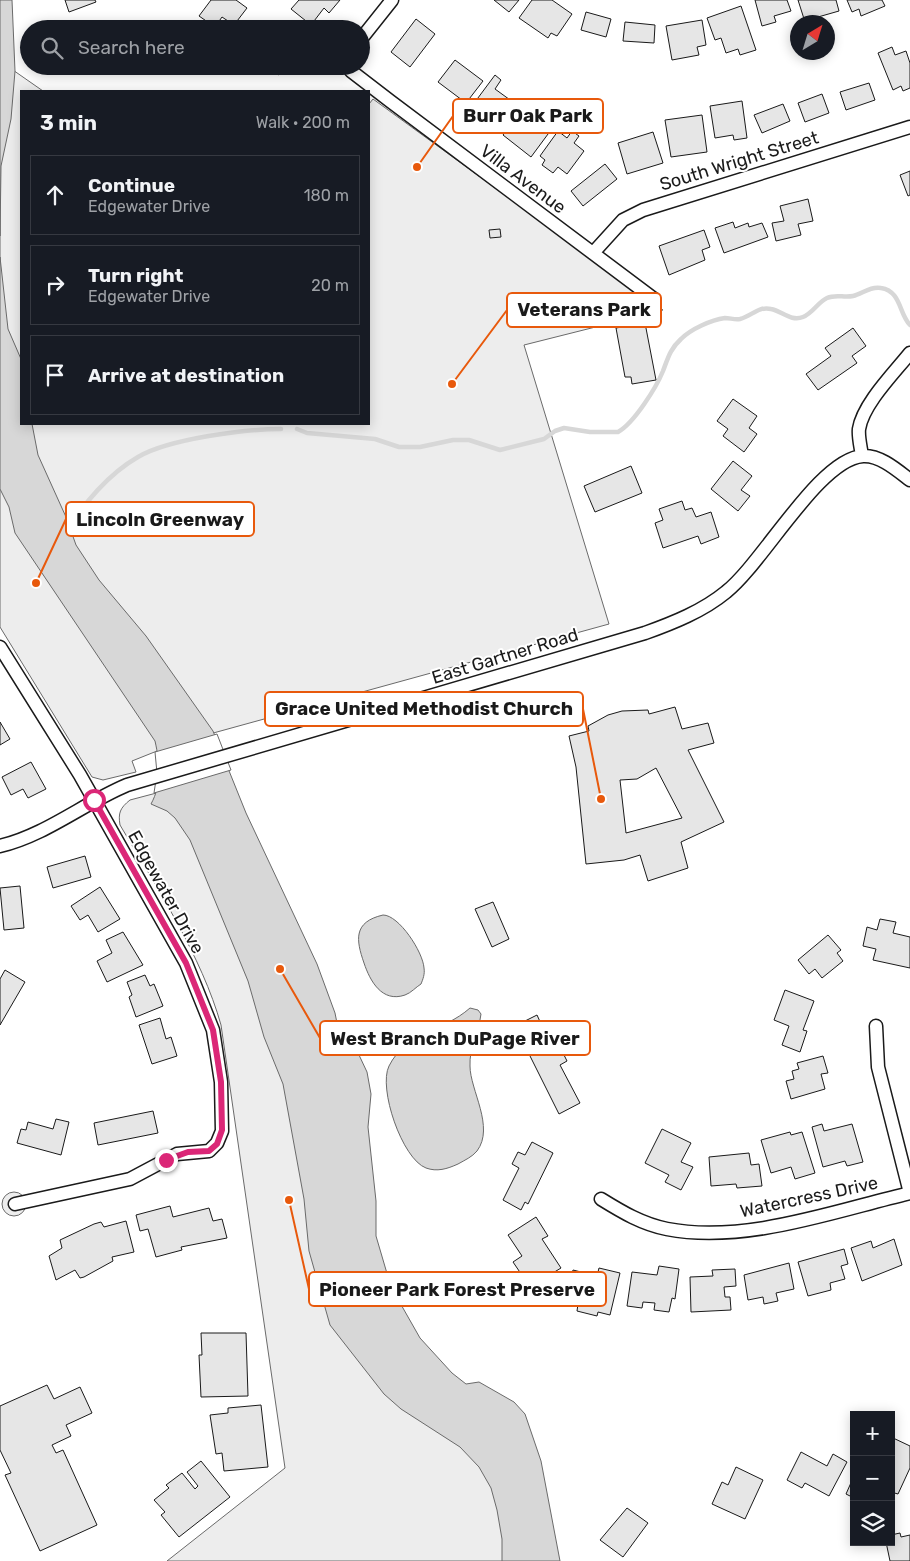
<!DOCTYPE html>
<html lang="en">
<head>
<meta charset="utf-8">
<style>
  body { margin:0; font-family:Rubik,sans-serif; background:#242831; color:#f1f3f6 }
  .controls { position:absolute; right:15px; bottom:15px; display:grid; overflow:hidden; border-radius:0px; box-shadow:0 2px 12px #0003 }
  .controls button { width:45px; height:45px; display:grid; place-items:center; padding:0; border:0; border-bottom:1px solid #363941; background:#171b24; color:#f1f3f6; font:25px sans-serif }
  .compass { position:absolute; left:790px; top:15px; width:45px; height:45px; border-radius:50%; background:#171b24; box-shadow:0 2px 12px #0003; rotate:38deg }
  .stop { position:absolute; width:15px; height:15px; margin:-11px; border:4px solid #db2777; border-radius:50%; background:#fff }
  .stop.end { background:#db2777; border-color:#fff; box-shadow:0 1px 5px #0008 }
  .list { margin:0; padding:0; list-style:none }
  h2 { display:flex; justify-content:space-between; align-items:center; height:65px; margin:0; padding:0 20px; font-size:21px }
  h2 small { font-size:16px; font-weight:400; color:#9ea1a6 }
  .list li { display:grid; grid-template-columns:32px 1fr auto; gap:15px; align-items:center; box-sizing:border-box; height:80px; margin:0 10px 10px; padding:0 10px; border:1px solid #363941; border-radius:0px }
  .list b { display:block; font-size:19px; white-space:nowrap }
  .list p { margin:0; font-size:16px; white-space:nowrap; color:#9ea1a6 }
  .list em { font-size:16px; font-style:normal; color:#9ea1a6 }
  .icon { flex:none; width:28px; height:28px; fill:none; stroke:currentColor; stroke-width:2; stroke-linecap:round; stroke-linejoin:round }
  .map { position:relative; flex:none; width:910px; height:1561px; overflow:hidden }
  .search { position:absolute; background:#171b24; box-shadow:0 2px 12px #0003; left:20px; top:20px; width:350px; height:55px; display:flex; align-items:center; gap:12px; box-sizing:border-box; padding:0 18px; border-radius:28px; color:#9ea1a6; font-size:19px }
  .panel { position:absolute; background:#171b24; box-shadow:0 2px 12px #0003; left:20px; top:90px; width:350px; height:335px; border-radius:0px }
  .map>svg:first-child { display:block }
  .green { fill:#ededed; stroke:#6a6a6a }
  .water { fill:#d7d7d7; stroke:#6a6a6a }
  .pier { fill:#fff; stroke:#6a6a6a }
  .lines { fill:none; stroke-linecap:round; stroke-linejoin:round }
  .stream { stroke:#d7d7d7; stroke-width:4.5 }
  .building { fill:#e6e6e6; stroke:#1a1a1a; fill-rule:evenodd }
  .minor-casing { stroke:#1a1a1a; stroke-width:15 }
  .minor { stroke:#fff; stroke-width:12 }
  .route { stroke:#db2777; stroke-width:6 }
  .labels { text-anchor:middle; stroke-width:4; stroke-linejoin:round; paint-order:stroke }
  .street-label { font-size:18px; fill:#1a1a1a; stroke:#fff }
  .leader { fill:none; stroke:#e8590c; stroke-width:2 }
  .callout-dot { fill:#e8590c; stroke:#fff; stroke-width:2 }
  .callout { fill:#fff; stroke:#e8590c; stroke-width:2 }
  .callout-label { font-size:19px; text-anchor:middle; font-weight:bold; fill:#1a1a1a }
</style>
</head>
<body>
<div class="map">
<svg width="910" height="1561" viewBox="0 0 910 1561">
  <rect width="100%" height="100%" fill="#fff"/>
  <!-- green -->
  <path class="green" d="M0,61L43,91H21V424H369V104L373,99L663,310L524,345L609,624L177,743L132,761L136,772L103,780L92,777L0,627Z
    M198,782L349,1272L447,1398L528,1561H167L285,1468L221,1025C202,957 156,886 120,825C118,813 120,808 130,800Z
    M2 1204a12 12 0 1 1 24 0a12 12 0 1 1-24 0Z"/>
  <!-- water -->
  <path class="water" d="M0,0H12L15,71L11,119L1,166L0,236Z
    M0,257L8,329L21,359V424H32L38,455L66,517L76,545L99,580L146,636L213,731L246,813L317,964L335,1013L339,1033L359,1055L367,1072L371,1094L368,1127L376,1201V1236L391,1287L420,1338L452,1373L466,1384L479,1382L514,1402L525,1414L541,1461L560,1561H502V1539L497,1510L491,1488L479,1467L460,1447L401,1409L384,1394L330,1325L309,1251L304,1199L283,1084L264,1037L248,981L190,840L175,818L167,811L151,804C162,784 160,763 155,741L15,533L9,507L0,489Z
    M383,915C399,915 423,952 424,968C425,974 423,979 421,984C416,987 411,993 405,995C382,1003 370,981 364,963C356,940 353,922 383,915Z
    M470,1008L478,1010L481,1014C479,1031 469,1048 470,1066C470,1090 495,1127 477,1151C472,1157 465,1160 458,1164C447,1169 437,1172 426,1168C402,1159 378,1088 389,1066C406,1032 443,1032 470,1008Z"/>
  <!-- pier -->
  <path class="pier" d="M217,734L231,770L154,793L157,773L155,752Z"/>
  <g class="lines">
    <!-- stream -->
    <path class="stream" d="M297,429L307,433L375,439L399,447H420L453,440H469L500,450L544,439L555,431L564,428L590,432H618C634,423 656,388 663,371C668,358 670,349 681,339C691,329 711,320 725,318C730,318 735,320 740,319C752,316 758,306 771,309C782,311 791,322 803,317C813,313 818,302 827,298C836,294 844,298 853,296C862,294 870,286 881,288C901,291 899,314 910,325
      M67,533C82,504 110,473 138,457C168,439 245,429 281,429"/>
  </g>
  <!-- building -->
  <path class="building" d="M65,0H95L96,2L69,12Z
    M211,0H236L247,8L234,25L222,17L215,27L199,16Z
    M299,0H340L329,13L324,8L311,25L291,9Z
    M494,0H519L509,12Z
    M532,0H552L572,14L557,36L551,33L548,38L519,18Z
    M755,0H787L791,11L774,16L776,22L762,26Z
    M798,0H836L839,11L818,17L820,22H805Z
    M847,0H882L885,6L861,16L859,9L852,12Z
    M741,6L756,50L740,55L738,49L726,53L721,38L715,40L707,18Z
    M586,12L611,19L606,37L581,30Z
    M416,19L435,34L410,67L391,52Z
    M702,20L706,45L697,47L699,55L672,60L666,26Z
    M283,22L292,29H278Z
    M625,22L655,25L654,43L623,41Z
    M166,25L190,27V29H166Z
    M892,47L895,55L906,51L910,63V88L903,91L901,86L893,90L878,53Z
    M455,60L483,81L466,103L438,82Z
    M95,66H113L108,74Z
    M144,66H171L170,72L144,70Z
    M267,66H285L279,75Z
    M495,75L501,80L495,89L517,105L501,126L492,120L489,124L469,110Z
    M869,83L875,100L846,110L840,92Z
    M822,94L829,113L805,122L798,103Z
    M742,101L747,138L734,140L733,135L715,138L710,106Z
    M783,104L790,121L762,133L754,115Z
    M523,109L551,130L531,157L503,135Z
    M702,115L707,152L671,157L665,120Z
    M558,131L567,138L572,131L579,136L574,143L584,151L567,174L558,167L553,173L542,165L545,160L540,156Z
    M653,132L663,163L627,174L618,143Z
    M605,164L617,179L583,206L571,191Z
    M910,171V195L908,196L900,175Z
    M808,199L813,221L798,224L801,235L776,241L772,223L784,221L780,206Z
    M733,222L735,228L748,223L749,227L762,223L768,237L724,253L715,228Z
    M500,229L501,237L490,238L489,230Z
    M704,230L710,247L702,250L705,260L669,275L659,246Z
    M645,323L656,380L632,384L631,377H625L616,328Z
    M853,328L866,346L852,356L857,363L818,390L806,374L831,356L825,348Z
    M733,399L757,416L749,428L757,434L744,452L723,436L728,429L717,421Z
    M733,461L752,476L741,490L750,496L738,511L711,489Z
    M631,466L642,493L595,512L584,486Z
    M682,501L685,510L692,508L696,517L711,512L719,537L701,544L698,536L663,548L655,523L663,520L659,509Z
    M675,707L682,729L708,723L714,743L688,750L724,822L681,842L688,868L648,881L640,855L624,860L586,864L576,767L569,736L589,731L588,726L608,715L622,711L648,710L649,714ZM656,768L682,818L626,833L620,780L637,779Z
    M0,722L10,739L0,745Z
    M31,762L46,789L28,798L23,789L11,795L2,777Z
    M85,856L91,877L53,888L47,867Z
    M20,886L24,928L4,930L0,888Z
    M100,887L120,919L98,932L88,915L80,920L71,906Z
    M493,902L509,939L492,947L475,909Z
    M880,919L896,922L893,933L910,937V968L873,960L876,949L863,946L867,927L877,930Z
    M123,932L143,965L107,982L97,961L112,953L106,940Z
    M828,935L841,950L837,953L843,961L822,978L815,969L809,974L798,960Z
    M5,970L25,982L0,1025V979Z
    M145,975L150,986L154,984L163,1006L136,1017L129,997L132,995L127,982Z
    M785,990L814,1001L803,1030L807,1031L800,1052L782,1045L789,1026L774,1020Z
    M537,1015L542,1026L548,1023L567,1061L560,1065L580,1103L559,1114L515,1026Z
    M160,1018L166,1039L171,1037L177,1056L152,1064L139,1025Z
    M823,1056L828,1073L821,1074L825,1089L791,1099L786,1081L794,1079L792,1071L799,1069L797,1063Z
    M153,1111L158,1133L98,1145L94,1123Z
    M56,1119L69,1122L61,1155L17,1143L21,1129L26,1130L28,1122L53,1129Z
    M822,1124L824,1131L852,1124L863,1162L847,1166L845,1161L823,1167L812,1127Z
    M662,1129L691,1143L681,1162L693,1167L681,1190L665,1182L669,1175L645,1163Z
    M790,1132L791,1135L802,1132L815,1173L795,1179L791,1167L771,1173L761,1140Z
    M532,1142L553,1153L528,1204L525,1202L521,1210L503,1200L519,1168L512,1164L518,1152L525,1155Z
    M749,1153L751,1165L759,1164L762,1186L737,1188L736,1184L711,1186L709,1157Z
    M170,1206L173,1217L209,1208L213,1221L222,1219L227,1238L181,1247L182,1250L156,1257L148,1229L140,1231L136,1215Z
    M536,1217L548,1236L542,1239L561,1268L530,1287L513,1262L522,1256L508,1235Z
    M126,1221L134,1252L112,1257L113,1261L84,1277L80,1278L75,1270L56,1280L49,1256L62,1248L60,1240L94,1224L101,1222L104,1227Z
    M894,1239L902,1265L862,1281L851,1248L871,1241L873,1248Z
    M844,1249L848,1264L841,1266L845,1279L830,1283L831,1290L808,1296L798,1262Z
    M789,1263L794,1289L776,1293L778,1301L764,1304L763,1297L748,1300L744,1275Z
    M659,1266L679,1269L675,1299L672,1298L669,1312L654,1310L655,1303L643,1302L642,1308L627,1306L632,1272L657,1275Z
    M599,1268L620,1273L610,1315L598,1312L597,1316L577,1311L578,1304L565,1301L573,1270L597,1276Z
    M735,1269L736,1286L724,1287L725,1297H730L731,1310L691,1312L690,1277L713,1276L712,1270Z
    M201,1333H246L248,1396L201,1397L199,1355H202Z
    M47,1385L54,1399L80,1387L92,1413L66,1425L71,1436L52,1445L56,1453L63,1450L97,1525L40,1551L5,1475L11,1473L0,1450V1406Z
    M261,1405L268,1467L224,1471L222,1453L216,1454L210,1415L228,1413V1408Z
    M891,1437L910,1446V1468L898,1494L891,1492Z
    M801,1452L827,1466L833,1454L847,1462L829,1496L805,1483L802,1488L787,1480Z
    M201,1461L230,1497L179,1537L161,1515L165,1512L154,1500L169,1488L166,1485L182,1473L195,1489L198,1486L187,1472Z
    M736,1467L763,1480L745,1519L712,1504L722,1482L728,1485Z
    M854,1476V1498L846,1494Z
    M627,1508L648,1523L623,1557L600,1540Z
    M900,1533L901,1537L910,1535V1561H890L886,1542H891V1535Z"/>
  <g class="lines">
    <defs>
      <path id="minor" d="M361,39L392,0
        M350,66L351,71L390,101L654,299
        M593,253L623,220L643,210L910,127
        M862,456C861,448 858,437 859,429C863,404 894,373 910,353
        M0,647L80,775L186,963L213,1030L221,1082L222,1131L217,1143L209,1151L177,1154L130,1179L15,1204
        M0,846C46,835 84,803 127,785L645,633C673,623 703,611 726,592C763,563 819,459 863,456C880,455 897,470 910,480
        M876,1026L878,1067L910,1193
        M601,1199C622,1212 642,1224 667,1229C745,1244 834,1211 910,1193"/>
    </defs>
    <!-- minor casing -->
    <use href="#minor" class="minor-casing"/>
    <!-- minor -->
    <use href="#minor" class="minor"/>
  </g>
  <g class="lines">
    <!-- route -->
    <path class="route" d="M94,800L186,963L213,1030L221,1082L222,1130L217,1144L209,1151L188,1152L166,1160"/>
  </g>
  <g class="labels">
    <!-- street labels -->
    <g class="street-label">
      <text transform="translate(739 161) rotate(-17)" y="6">South Wright Street</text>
      <text transform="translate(523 179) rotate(37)" y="6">Villa Avenue</text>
      <text transform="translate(505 656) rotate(-17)" y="6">East Gartner Road</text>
      <text transform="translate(166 892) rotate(61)" y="6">Edgewater Drive</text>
      <text transform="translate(809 1197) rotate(-12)" y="6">Watercress Drive</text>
    </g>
  </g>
  <!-- callouts -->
  <path class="leader" d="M417 167L453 116M452 384L507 310M36 583L66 519M601 799L583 709M280 969L320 1038M289 1200L309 1289"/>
  <g class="callout-dot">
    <circle cx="417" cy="167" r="5"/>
    <circle cx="452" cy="384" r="5"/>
    <circle cx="36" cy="583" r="5"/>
    <circle cx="601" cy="799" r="5"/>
    <circle cx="280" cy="969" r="5"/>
    <circle cx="289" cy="1200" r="5"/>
  </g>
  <g class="callout">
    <rect x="453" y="99" width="150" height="34" rx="5"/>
    <rect x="507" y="293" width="154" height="34" rx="5"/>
    <rect x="66" y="502" width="188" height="34" rx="5"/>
    <rect x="265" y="692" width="318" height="34" rx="5"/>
    <rect x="320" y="1021" width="270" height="34" rx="5"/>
    <rect x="309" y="1272" width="297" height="34" rx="5"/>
  </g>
  <g class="callout-label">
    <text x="528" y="122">Burr Oak Park</text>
    <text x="584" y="316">Veterans Park</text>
    <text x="160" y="526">Lincoln Greenway</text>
    <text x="424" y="715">Grace United Methodist Church</text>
    <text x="455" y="1045">West Branch DuPage River</text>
    <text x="457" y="1296">Pioneer Park Forest Preserve</text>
  </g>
</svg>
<div class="controls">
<button>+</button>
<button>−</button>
<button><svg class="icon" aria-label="layers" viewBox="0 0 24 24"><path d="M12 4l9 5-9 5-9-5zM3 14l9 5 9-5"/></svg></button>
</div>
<svg class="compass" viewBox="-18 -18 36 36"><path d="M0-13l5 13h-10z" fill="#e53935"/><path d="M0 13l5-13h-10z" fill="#9ea1a6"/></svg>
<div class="stop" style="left:94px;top:800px"></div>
<div class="stop end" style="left:166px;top:1160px"></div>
<div class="search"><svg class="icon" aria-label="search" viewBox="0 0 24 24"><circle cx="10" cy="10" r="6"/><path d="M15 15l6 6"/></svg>Search here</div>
<section class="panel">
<h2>3 min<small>Walk · 200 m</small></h2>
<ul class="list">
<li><svg class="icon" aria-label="ahead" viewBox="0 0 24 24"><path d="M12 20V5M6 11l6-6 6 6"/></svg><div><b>Continue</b><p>Edgewater Drive</p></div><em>180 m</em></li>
<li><svg class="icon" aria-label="right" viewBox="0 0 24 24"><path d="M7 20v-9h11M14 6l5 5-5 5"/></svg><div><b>Turn right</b><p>Edgewater Drive</p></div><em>20 m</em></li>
<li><svg class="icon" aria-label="arrive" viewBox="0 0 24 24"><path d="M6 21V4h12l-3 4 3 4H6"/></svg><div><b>Arrive at destination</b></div></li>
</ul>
</section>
</div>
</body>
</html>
